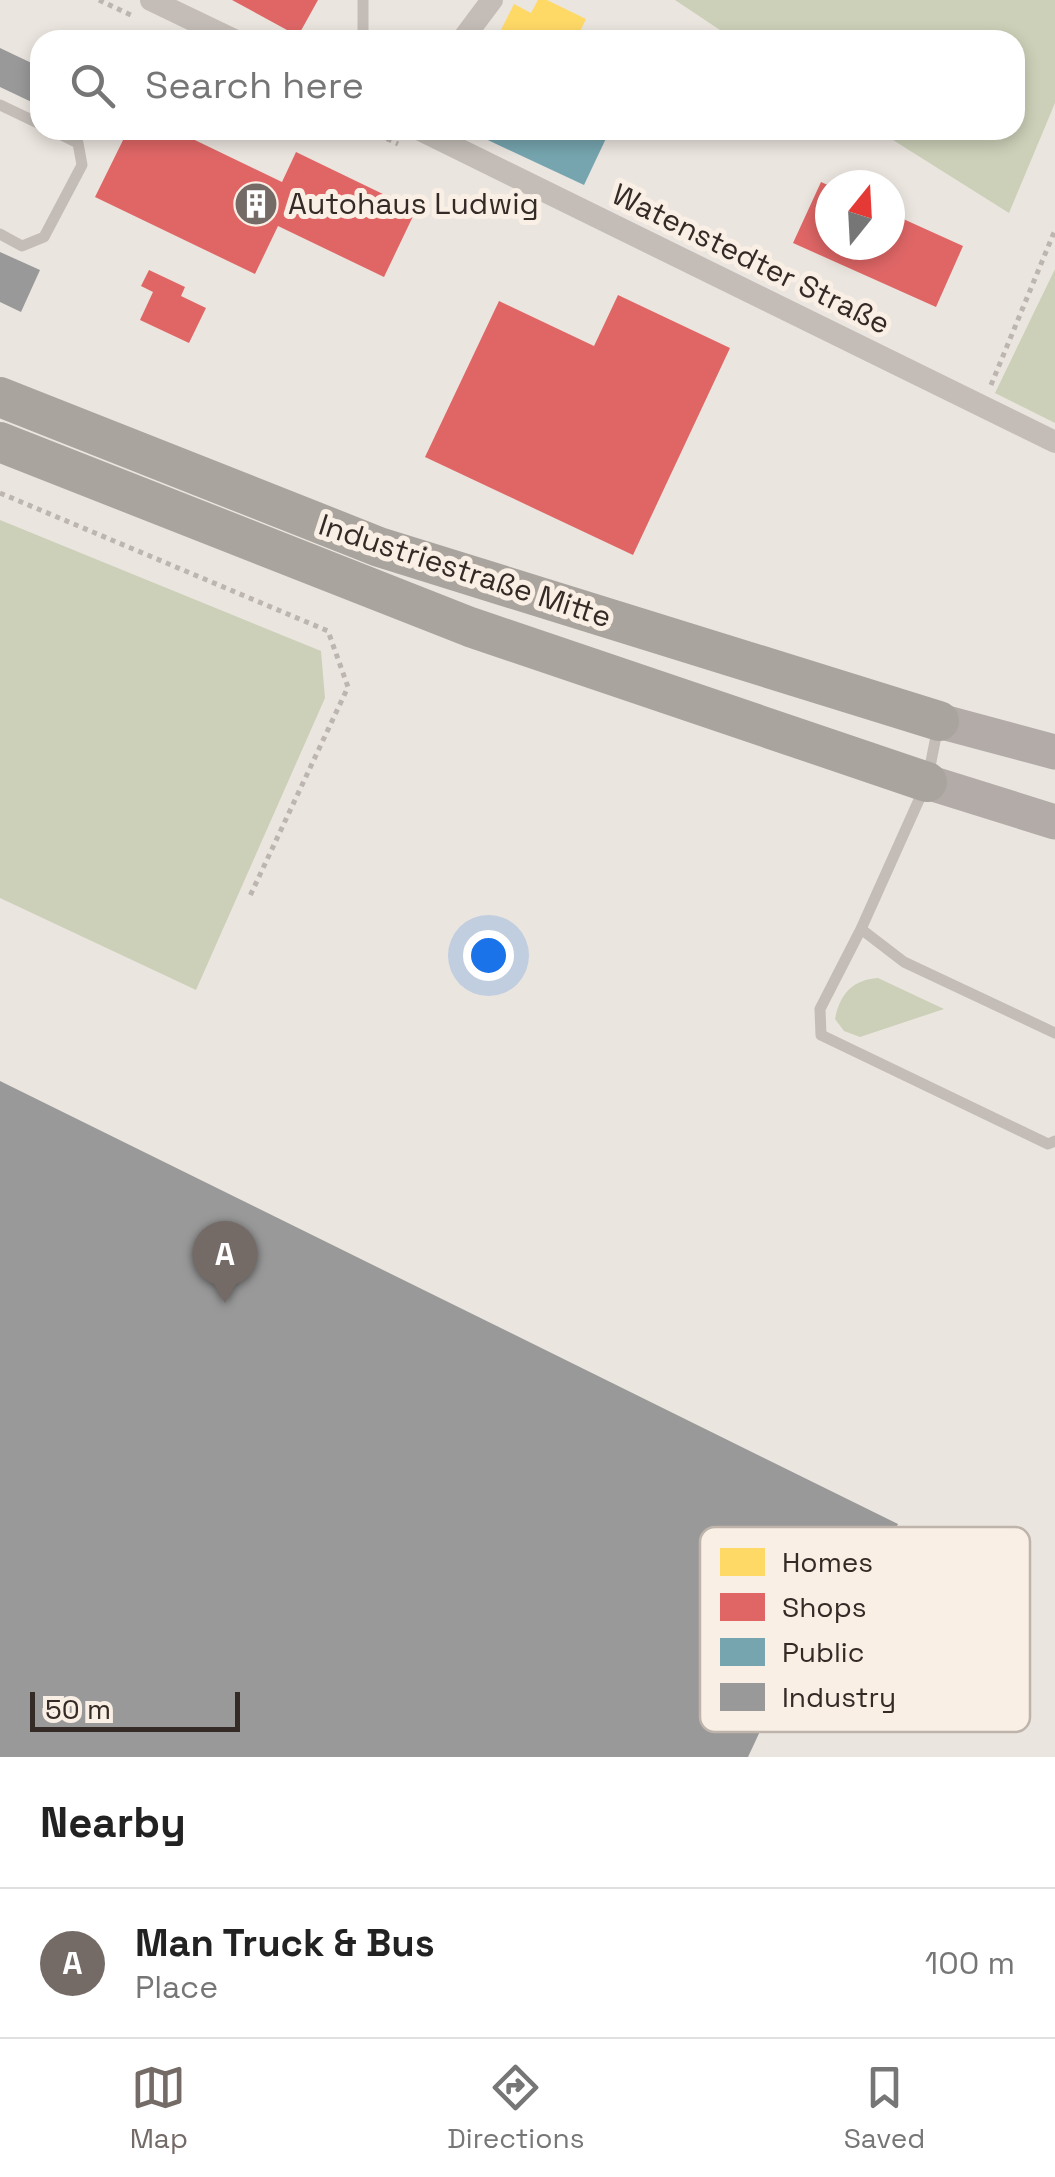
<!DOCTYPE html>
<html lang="en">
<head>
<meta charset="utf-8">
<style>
  body { margin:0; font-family:"Space Grotesk",sans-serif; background:#f6f6f6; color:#222 }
  .compass { position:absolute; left:815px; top:170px; width:90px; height:90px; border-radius:50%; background:#fff; box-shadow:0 5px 15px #0003; rotate:18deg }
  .scale { position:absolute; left:30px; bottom:25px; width:210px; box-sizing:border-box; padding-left:10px; border:5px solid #342a26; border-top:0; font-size:28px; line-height:35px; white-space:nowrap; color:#342a26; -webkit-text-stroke:8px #f9efe5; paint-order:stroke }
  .you { position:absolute; left:488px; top:955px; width:35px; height:35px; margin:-25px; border:8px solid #fff; border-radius:50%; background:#1a73e8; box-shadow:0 0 0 15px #1a73e833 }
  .badge { display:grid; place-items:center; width:65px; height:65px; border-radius:50%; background:#746b67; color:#fff; font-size:32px; font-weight:700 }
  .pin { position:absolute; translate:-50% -82px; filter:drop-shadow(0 2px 5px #0008) }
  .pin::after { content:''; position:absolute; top:52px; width:35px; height:30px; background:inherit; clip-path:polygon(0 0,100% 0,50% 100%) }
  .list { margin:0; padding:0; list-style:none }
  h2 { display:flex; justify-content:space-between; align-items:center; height:130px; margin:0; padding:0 40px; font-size:42px }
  h2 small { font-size:32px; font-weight:400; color:#767676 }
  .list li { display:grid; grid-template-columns:65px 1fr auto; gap:30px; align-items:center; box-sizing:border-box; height:150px; padding:0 40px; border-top:2px solid #e0e0e0 }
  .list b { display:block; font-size:38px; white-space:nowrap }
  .list p { margin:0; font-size:32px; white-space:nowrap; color:#767676 }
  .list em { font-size:32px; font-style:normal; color:#767676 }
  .icon { flex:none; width:55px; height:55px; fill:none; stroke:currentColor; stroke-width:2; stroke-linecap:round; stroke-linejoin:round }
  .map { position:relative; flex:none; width:1055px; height:1757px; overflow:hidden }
  .search { position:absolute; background:#fff; box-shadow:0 5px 15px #0003; left:30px; right:30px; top:30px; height:110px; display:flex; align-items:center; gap:25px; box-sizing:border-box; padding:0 35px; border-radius:30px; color:#767676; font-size:38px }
  .sheet { height:280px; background:#fff }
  nav { display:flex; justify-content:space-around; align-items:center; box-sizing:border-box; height:140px; border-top:2px solid #e0e0e0; background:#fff; font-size:28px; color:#767676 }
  nav a { display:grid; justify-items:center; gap:5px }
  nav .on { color:#746b67 }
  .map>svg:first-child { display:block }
  .green { fill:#ccd0b8 }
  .homes { fill:#ffd966 }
  .shops { fill:#e06666 }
  .public { fill:#76a5af }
  .industry { fill:#999 }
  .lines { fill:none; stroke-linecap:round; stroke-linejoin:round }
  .path { stroke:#bcb5b0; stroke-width:5; stroke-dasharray:5 5; stroke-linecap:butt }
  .lane { stroke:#c4bdb7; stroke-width:11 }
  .street { stroke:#c4bdb7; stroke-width:22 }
  .primary { stroke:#b2aba7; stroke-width:35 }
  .highway { stroke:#aaa49e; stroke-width:40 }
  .labels { text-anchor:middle; stroke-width:10; stroke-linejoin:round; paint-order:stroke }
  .poi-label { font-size:30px; fill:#342a26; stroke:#f9efe5; text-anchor:start }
  .street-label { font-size:30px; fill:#342a26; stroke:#f9efe5 }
  .key { fill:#f9efe5; stroke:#beb4ac; stroke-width:2.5 }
  .key-label { font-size:28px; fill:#342a26 }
</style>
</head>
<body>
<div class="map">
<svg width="1055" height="1757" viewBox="0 0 1055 1757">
  <rect width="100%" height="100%" fill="#ebe5df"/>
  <!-- green -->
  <path class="green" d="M675,0H1055V103L1009,213L877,130H1015V40H735Z
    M1055,269V423L995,393Z
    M0,520L321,651L325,698L196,990L0,898Z
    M878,978L944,1009L860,1037L844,1031L835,1019C840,994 852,980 878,978Z"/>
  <!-- homes -->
  <path class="homes" d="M538,0H547L586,19L576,40H496L514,4L531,13Z"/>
  <!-- shops -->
  <path class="shops" d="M232,0H318L298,36Z
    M128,130H174L282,182L296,152L416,210L384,277L278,226L255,274L95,197Z
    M821,182L830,186V245H890V213L963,246L936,307L793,243Z
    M149,270L185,287L181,296L206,308L189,343L140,320L153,292L141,286Z
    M618,295L730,348L633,555L425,457L499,301L594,346Z"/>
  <!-- public -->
  <path class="public" d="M476,130H610L584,185L475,134Z"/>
  <!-- industry -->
  <path class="industry" d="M0,48L40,67V106L0,87Z
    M0,252L40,270L21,312L0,302Z
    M0,1081L898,1524L857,1612L823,1596L748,1757H0Z"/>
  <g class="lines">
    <!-- path -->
    <path class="path" d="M99,0L133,16
      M369,130L398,144
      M991,385L1055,230
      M0,493L328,631L348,687L249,898"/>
    <!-- lane -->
    <path class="lane" d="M363,40V0
      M0,105L40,124
      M0,234L22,246L44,237L82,165L78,143L52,130
      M938,726L927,782L861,929L904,962L1055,1033
      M861,929L820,1009L821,1035L1048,1144L1055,1141"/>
    <!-- street -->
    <path class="street" d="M151,0L234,40
      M462,40L492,0
      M420,130L1055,442"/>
    <!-- primary -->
    <path class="primary" d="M939,721L1055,752
      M927,782L1055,822"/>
    <!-- highway -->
    <path class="highway" d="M0,397L379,547L939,721
      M0,442L470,627L927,782"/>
  </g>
  <!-- icons -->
  <defs>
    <symbol id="building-disc" viewBox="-11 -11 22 22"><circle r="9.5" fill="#746b67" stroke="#f9efe5"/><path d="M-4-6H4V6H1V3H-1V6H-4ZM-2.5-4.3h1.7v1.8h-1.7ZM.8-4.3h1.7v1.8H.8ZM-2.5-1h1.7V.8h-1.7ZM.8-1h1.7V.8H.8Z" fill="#fff"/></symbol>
  </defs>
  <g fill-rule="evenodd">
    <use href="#building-disc" x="231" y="179" width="50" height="50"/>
  </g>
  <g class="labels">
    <!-- poi labels -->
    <g class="poi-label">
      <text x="288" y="214">Autohaus Ludwig</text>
    </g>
    <!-- street labels -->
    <g class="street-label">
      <text transform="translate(751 259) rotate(26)" y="10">Watenstedter Straße</text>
      <text transform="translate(465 571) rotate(18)" y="10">Industriestraße Mitte</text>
    </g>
  </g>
  <!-- legend -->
  <rect x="700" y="1527" width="330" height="205" rx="15" class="key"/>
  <rect x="720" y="1548" width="45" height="28" fill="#ffd966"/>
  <rect x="720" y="1593" width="45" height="28" fill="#e06666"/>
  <rect x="720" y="1638" width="45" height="28" fill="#76a5af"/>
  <rect x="720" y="1683" width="45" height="28" fill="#999"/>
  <g class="key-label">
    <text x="782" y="1572">Homes</text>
    <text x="782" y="1617">Shops</text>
    <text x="782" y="1662">Public</text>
    <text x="782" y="1707">Industry</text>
  </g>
</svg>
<svg class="compass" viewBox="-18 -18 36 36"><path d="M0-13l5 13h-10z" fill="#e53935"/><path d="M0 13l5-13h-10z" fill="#767676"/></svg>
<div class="scale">50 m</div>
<div class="you"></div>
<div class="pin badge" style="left:225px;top:1303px">A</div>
<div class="search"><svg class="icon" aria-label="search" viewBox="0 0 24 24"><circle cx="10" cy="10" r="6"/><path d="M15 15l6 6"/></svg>Search here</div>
</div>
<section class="sheet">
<h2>Nearby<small></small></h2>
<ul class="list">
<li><span class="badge">A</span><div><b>Man Truck &amp; Bus</b><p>Place</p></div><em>100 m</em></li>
</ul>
</section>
<nav>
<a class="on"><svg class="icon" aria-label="map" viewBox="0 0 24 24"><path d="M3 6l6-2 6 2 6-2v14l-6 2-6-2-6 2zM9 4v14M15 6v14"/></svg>Map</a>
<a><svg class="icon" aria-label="directions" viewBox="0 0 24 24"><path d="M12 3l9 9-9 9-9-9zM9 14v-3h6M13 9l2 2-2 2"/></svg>Directions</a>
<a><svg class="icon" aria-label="saved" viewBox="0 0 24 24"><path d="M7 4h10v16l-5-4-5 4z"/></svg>Saved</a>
</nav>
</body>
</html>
